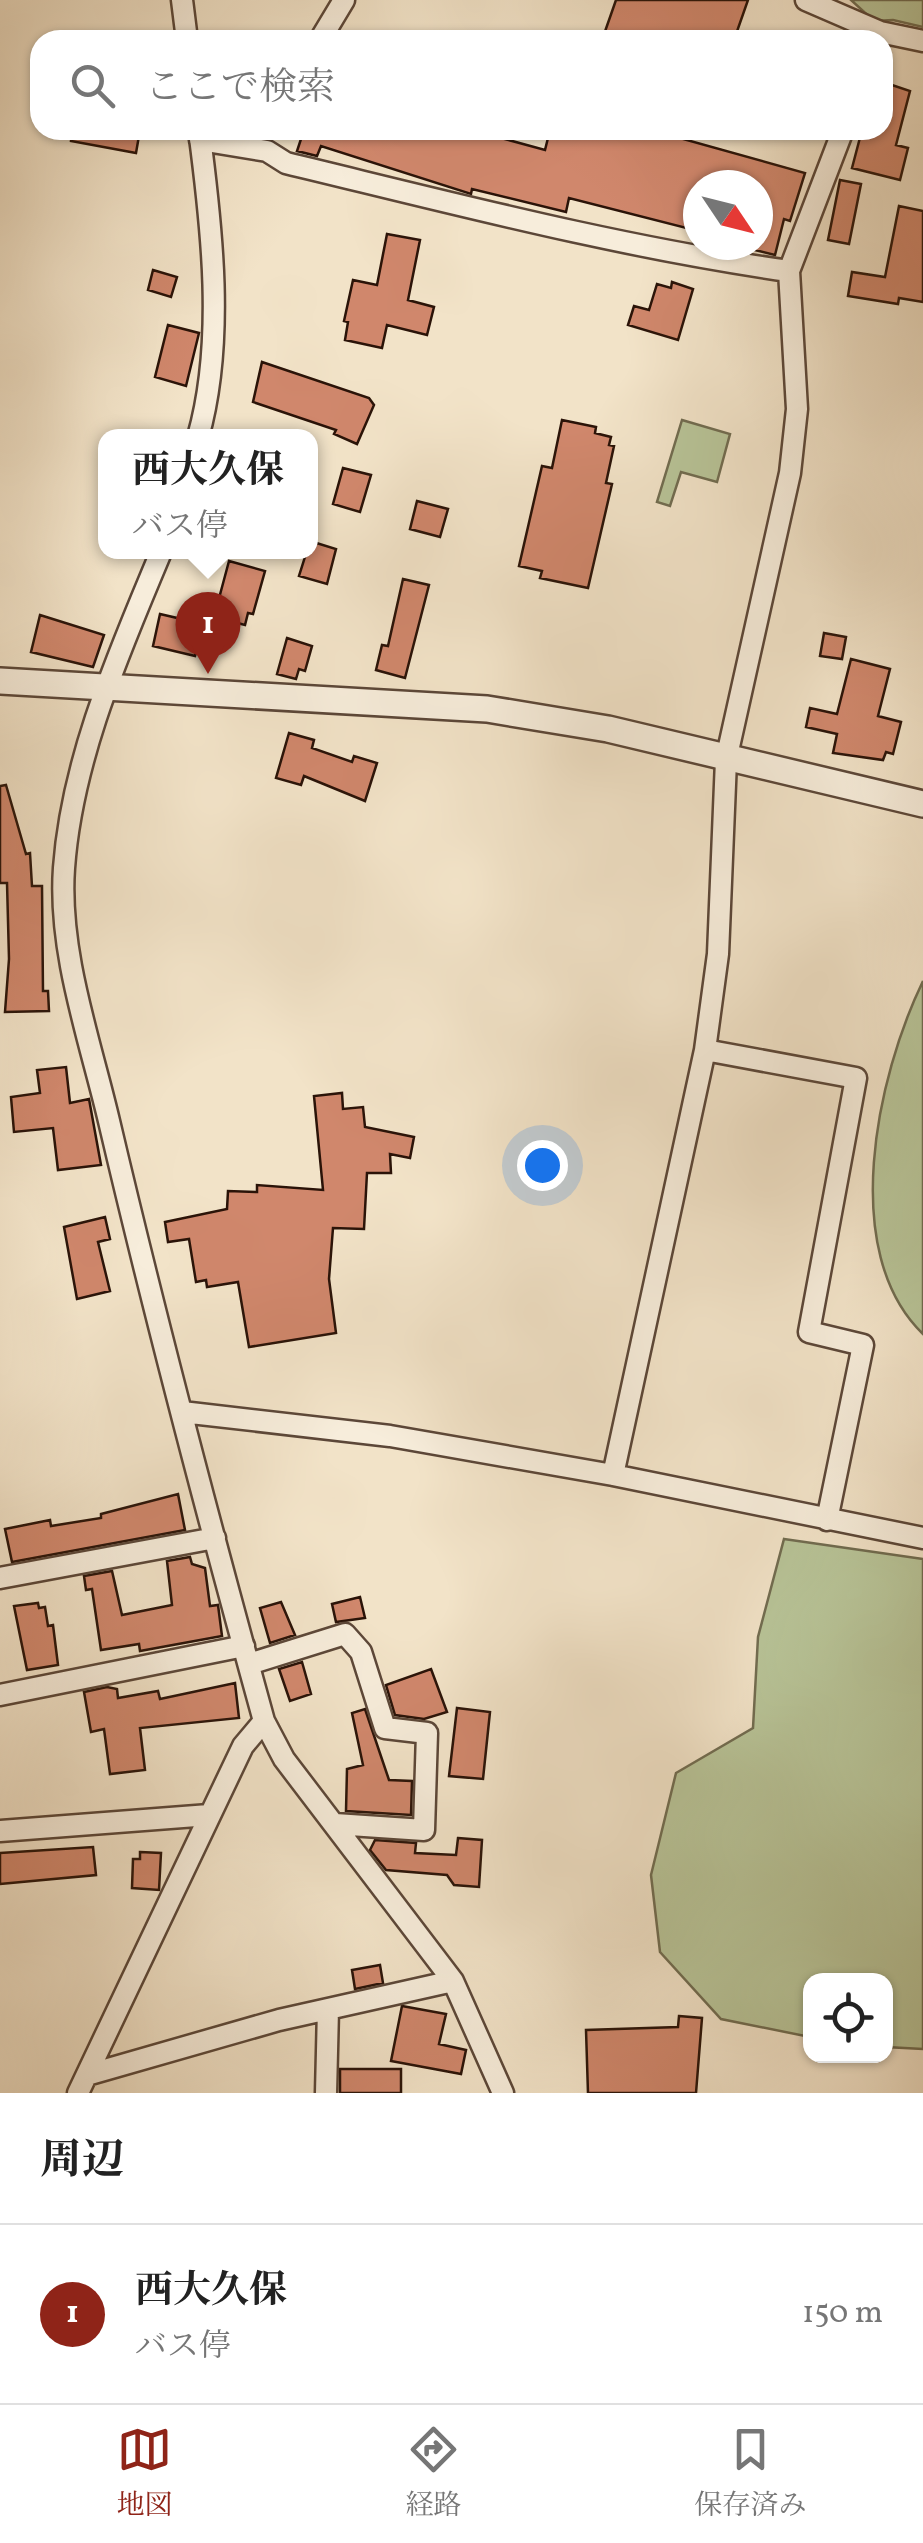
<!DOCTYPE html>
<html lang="ja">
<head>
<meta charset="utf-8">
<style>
  body { margin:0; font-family:Vollkorn,"Noto Serif JP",serif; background:#f2f2f2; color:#222 }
  .controls { position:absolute; right:30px; bottom:30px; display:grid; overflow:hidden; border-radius:20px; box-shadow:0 2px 8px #0004 }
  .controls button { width:90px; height:90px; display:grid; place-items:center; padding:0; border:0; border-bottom:2px solid #e0e0e0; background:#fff; color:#222; font:50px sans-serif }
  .compass { position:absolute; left:683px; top:170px; width:90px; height:90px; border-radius:50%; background:#fff; box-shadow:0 2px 8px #0004; rotate:125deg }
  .you { position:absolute; left:542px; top:1165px; width:35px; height:35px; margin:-25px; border:8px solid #fff; border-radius:50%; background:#1a73e8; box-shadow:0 0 0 15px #1a73e833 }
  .badge { display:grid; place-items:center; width:65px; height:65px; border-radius:50%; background:#8f2418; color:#fff; font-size:32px; font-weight:700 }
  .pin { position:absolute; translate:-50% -82px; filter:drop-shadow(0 2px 5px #0008) }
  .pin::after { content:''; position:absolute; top:52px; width:35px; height:30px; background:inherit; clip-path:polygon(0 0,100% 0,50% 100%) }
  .popup { position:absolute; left:98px; top:429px; width:220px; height:130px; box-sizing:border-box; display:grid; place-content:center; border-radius:20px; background:#fff; filter:drop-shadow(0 2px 8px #0005); font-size:32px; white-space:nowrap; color:#767676 }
  .popup b { font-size:38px; color:#222 }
  .popup::after { content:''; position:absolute; left:50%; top:100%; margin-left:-20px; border:20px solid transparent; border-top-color:#fff }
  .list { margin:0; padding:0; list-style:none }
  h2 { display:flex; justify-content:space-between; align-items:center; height:130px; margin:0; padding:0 40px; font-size:42px }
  h2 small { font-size:32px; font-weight:400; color:#767676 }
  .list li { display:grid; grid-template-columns:65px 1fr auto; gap:30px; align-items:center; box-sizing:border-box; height:180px; padding:0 40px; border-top:2px solid #e0e0e0 }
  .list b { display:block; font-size:38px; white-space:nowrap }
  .list p { margin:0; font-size:32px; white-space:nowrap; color:#767676 }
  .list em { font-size:32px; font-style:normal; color:#767676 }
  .icon { flex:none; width:55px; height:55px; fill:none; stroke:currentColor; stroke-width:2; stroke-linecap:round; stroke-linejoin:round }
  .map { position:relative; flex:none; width:923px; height:2093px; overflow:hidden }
  .search { position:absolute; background:#fff; box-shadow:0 2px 8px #0004; left:30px; right:30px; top:30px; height:110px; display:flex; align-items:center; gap:25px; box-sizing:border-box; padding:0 35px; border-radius:30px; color:#767676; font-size:38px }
  .sheet { height:310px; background:#fff }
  nav { display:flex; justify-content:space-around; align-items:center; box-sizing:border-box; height:140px; border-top:2px solid #e0e0e0; background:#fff; font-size:28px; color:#767676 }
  nav a { display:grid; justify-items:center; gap:5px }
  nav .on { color:#8f2418 }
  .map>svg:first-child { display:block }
  .green { fill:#b8c498; stroke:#716c50; stroke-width:2.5 }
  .building { fill:#d0876c; stroke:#2a1308; stroke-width:2.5 }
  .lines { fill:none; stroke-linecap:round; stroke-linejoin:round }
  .minor-casing { stroke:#5c4738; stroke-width:25 }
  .tertiary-casing { stroke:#5c4738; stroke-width:30 }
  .minor { stroke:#f7eddb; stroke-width:20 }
  .tertiary { stroke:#f7eddb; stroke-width:25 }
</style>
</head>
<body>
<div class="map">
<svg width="923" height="2093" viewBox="0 0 923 2093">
  <rect width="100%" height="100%" fill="#f2e3c8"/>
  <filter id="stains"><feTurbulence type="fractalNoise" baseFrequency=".002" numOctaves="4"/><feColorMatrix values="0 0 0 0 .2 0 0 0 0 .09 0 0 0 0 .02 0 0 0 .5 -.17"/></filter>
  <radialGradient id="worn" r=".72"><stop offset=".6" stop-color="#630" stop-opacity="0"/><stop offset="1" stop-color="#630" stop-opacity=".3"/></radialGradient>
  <!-- green -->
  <path class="green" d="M851,0H923V27L893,20L874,21Z
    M682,420L730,434L717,482L681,472L670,506L657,502Z
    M923,981V1334C838,1252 877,1076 923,981Z
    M784,1539L923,1559V2049L886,2047V1980H810V2037L721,2019L660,1952L651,1875L676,1773L753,1728L758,1637Z"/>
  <!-- building -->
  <path class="building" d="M616,0H748L734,40H602Z
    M883,82L910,91L896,145L908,148L900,180L852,168L862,130H883Z
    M72,130H140L136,153L71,141Z
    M286,130H491L490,135L545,150L549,134L561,137L563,130H651L805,173L790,221L784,219L775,255L755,250L763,212L758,211V185H698V231L569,198L566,212L472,189L471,194L321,146L317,156L297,151L301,139L286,135Z
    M840,180L861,184L849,244L828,240Z
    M899,206L923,211V302L899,298L898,304L848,296L852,272L885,277Z
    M387,234L420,240L408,300L434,307L427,335L387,325L382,348L345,340L348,322L344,321L353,280L377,285Z
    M153,270L177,277L171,297L148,290Z
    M672,282L693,289L678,340L628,325L634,306L649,310L657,284L671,288Z
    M168,325L199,333L186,386L155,377Z
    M262,362L369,398L374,405L357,444L334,434L336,430L253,402Z
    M562,420L596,427L595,433L611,437L609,445L614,446L606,483L612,484L588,588L540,578L542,571L519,566L542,466L552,468Z
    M343,468L371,475L360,512L333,504Z
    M417,501L448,509L440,537L410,529Z
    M310,541L336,549L327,584L299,576Z
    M229,561L265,571L253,614L248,613L245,625L214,617Z
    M403,579L429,585L405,678L376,670L382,645L388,646Z
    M160,614L203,624L195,656L153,646Z
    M40,615L104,635L93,667L31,652Z
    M824,633L846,637L842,659L820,656Z
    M287,638L312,646L305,671L299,669L296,679L277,674Z
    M851,659L890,669L878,716L901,722L893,754L886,752L883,760L833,753L837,734L806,727L810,708L837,714Z
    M289,733L314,740L312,748L352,762L354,756L377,763L365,801L304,776L301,785L276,778Z
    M6,785L26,854L30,853L32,886H42L43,991H48L49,1011L5,1012L9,959L7,883H0V786Z
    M66,1067L70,1103L89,1099L101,1165L58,1170L53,1128L14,1132L11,1097L40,1093L37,1070Z
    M342,1093L343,1109L363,1107L365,1127L414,1137L410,1158L390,1154L391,1173H367L364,1229L333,1228L329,1279L336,1333L249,1347L238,1282L207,1287L206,1280L196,1282L189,1239L168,1242L165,1222L227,1209L228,1191L257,1192V1185L323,1190L314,1096Z
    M105,1217L110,1239L98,1242L110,1291L77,1299L64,1227Z
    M178,1494L185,1530L12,1562L5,1529L50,1520L51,1526L101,1518V1514Z
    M190,1557L192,1564L205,1568L210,1606L218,1605L222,1636L140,1651L139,1644L101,1650L92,1589L86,1590L84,1576L112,1571L122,1615L172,1605L167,1561Z
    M360,1597L365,1618L336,1622L332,1604Z
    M281,1602L295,1635L270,1643L260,1608Z
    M38,1603L39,1608L45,1607L48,1626L53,1625L58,1665L27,1670L14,1606Z
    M302,1662L311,1694L290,1701L279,1669Z
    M431,1669L447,1712L424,1719L395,1715L386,1685Z
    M235,1683L239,1718L140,1728L145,1770L110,1774L104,1729L91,1732L84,1692L107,1687L117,1689L118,1698L158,1691L160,1699Z
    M457,1708L490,1712L483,1779L449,1776Z
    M365,1709L389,1780L412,1781L411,1815L346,1811L347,1769L363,1765L352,1713Z
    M458,1838L482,1840L479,1887L454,1885L447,1875L386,1870L370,1850L375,1840L416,1843L415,1853L456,1855Z
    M93,1847L96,1875L0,1884V1853Z
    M140,1852L161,1853L159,1890L132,1888L133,1859H140Z
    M380,1965L383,1983L355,1989L352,1970Z
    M402,2006L446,2014L439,2044L466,2050L461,2074L391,2061Z
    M679,2016L702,2018L696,2093H588L586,2030L678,2027Z
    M340,2069H401V2093H340Z"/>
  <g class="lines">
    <defs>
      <path id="minor" d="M182,0L187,40
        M806,0L880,32L923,41
        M320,40L344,0
        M200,140L267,151L286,163C452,203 619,247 789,271
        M198,437C225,342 212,228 199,130
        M161,552C119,653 72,758 64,868C58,952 90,1040 109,1121C156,1321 209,1522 264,1721L284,1759L453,1981L503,2093
        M705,1050L856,1078L809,1332L863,1345L827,1520
        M182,1412L390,1436L613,1475L923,1538
        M613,1475L705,1050L718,954L726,760L790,473L797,409L789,271L843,130
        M0,1578L215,1538
        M249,1664L345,1634L361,1652L385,1728L427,1733L424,1830L335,1824
        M0,1695L244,1646
        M0,1831L209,1815
        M87,2075L279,2020L453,1981
        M78,2093L243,1746L264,1721
        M326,2093L328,2009"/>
      <path id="tertiary" d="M0,681L487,709L608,729L923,804"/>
    </defs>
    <!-- minor casing -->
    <use href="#minor" class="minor-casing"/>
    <!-- tertiary casing -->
    <use href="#tertiary" class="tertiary-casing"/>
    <!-- minor -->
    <use href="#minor" class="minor"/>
    <!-- tertiary -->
    <use href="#tertiary" class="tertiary"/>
  </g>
  <rect width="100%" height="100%" filter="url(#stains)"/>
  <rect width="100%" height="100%" fill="url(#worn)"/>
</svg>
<div class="controls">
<button><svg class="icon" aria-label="locate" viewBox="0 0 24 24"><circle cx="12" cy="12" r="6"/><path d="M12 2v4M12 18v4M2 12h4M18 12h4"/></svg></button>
</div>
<svg class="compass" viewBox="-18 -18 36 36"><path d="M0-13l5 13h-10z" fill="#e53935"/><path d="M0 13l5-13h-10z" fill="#767676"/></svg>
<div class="you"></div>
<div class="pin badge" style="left:208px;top:674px">1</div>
<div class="popup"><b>西大久保</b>バス停</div>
<div class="search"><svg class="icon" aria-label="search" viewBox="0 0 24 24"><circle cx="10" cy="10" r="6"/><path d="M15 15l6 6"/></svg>ここで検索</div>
</div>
<section class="sheet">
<h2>周辺<small></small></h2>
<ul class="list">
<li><span class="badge">1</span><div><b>西大久保</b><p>バス停</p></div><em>150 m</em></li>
</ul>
</section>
<nav>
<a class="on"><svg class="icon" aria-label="map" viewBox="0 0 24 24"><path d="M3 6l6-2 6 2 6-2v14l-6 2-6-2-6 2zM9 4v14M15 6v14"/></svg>地図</a>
<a><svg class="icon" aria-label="directions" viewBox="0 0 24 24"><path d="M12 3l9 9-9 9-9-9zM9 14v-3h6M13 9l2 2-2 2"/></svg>経路</a>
<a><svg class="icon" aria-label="saved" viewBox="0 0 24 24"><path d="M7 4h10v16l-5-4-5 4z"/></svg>保存済み</a>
</nav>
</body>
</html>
